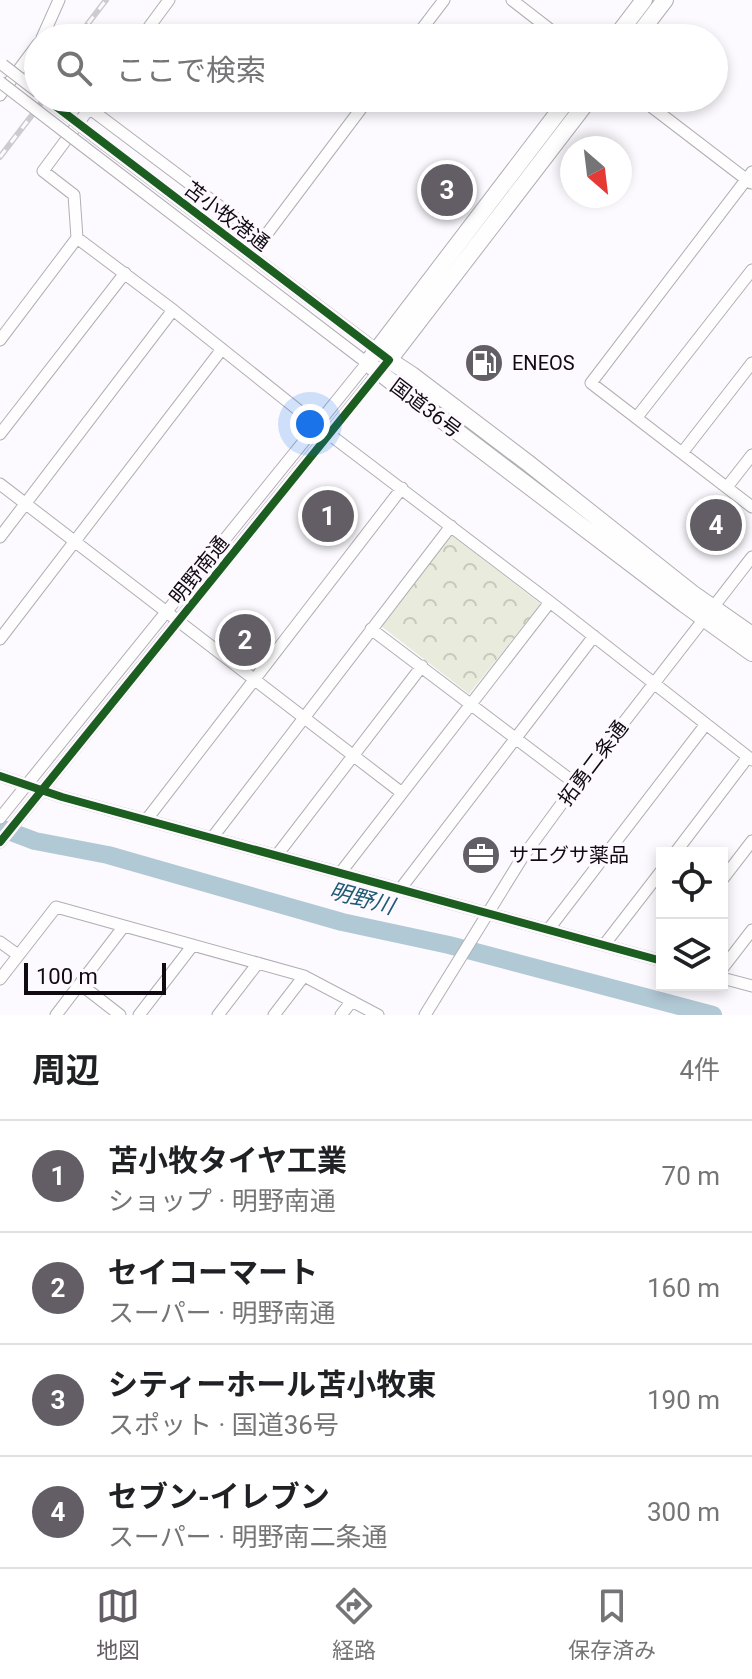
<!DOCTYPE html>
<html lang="ja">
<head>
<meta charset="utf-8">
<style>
  body { margin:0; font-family:Roboto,"Noto Sans JP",sans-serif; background:#f2f2f2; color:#202124 }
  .controls { position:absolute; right:24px; bottom:24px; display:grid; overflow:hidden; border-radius:0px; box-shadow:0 4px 12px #0003 }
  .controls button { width:72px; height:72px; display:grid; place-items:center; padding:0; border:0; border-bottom:2px solid #e0e0e0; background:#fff; color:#202124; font:40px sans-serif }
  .compass { position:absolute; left:560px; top:136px; width:72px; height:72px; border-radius:50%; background:#fff; box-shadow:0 4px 12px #0003; rotate:152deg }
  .scale { position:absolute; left:24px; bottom:20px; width:142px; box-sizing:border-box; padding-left:8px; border:4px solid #110a13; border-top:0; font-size:22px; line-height:28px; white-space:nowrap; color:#110a13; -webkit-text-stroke:6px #fdf9ff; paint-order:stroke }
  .you { position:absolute; left:310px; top:424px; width:28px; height:28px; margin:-20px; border:6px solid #fff; border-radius:50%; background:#1a73e8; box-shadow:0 0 0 12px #1a73e833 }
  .badge { display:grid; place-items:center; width:52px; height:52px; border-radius:50%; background:#635e65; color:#fff; font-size:26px; font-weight:700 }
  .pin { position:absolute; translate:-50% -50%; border:4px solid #fff; box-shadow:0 2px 8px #0006 }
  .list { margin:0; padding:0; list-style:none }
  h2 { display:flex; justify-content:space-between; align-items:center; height:104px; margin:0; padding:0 32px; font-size:34px }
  h2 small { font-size:26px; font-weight:400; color:#757577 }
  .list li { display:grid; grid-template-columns:52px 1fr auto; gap:24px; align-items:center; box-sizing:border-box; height:112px; padding:0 32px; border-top:2px solid #e0e0e0 }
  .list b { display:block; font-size:30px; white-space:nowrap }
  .list p { margin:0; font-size:26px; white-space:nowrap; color:#757577 }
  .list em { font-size:26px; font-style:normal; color:#757577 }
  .icon { flex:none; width:44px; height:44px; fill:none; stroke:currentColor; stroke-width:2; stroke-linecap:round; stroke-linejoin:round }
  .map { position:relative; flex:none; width:752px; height:1015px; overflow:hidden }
  .search { position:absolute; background:#fff; box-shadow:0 4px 12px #0003; left:24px; right:24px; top:24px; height:88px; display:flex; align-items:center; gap:20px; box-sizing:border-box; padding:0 28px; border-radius:44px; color:#757577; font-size:30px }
  .sheet { height:552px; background:#fff }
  nav { display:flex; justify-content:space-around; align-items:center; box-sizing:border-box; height:112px; border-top:2px solid #e0e0e0; background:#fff; font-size:22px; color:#757577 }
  nav a { display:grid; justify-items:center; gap:4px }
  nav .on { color:#635e65 }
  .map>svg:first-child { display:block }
  .park { fill:url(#park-crowns) }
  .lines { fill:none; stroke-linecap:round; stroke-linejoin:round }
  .river { stroke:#b1c8d5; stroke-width:18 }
  .minor-casing { stroke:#b2aeb4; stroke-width:13 }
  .highway-casing { stroke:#b2aeb4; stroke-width:18 }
  .minor { stroke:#fffeff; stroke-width:11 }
  .highway { stroke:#fffeff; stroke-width:16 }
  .rail-casing { stroke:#cccbcd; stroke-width:6 }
  .rail { stroke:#fdf9ff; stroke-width:3; stroke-dasharray:9; stroke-linecap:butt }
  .minor-bridge-casing { stroke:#b2aeb4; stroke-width:13; stroke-linecap:butt }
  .minor-bridge { stroke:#fffeff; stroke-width:11 }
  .cycleway-casing { stroke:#fdf9ff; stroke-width:13 }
  .cycleway { stroke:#1b5e20; stroke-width:8 }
  .labels { text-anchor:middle; stroke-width:7; stroke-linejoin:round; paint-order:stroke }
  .street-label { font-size:20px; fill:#110a13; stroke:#fdf9ff }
  .poi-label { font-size:20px; fill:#110a13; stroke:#fdf9ff; text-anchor:start }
  .water-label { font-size:22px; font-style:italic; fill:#205b75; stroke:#fdf9ff }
</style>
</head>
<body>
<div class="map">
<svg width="752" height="1015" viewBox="0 0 752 1015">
  <defs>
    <pattern id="park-crowns" width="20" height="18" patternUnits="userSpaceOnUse" patternTransform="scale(2)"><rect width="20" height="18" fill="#e9ecdc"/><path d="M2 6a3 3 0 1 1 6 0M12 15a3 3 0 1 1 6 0" fill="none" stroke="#c7c9bc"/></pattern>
  </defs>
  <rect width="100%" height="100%" fill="#fcfafe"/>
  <!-- park -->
  <path class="park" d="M451,535L541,604L469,694L381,626Z"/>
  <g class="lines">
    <!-- river -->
    <path class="river" d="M0,828L35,841L108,855L342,922L449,945L713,1015"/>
    <defs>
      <path id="minor" d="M512,0L561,38
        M42,38L59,0
        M141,38L169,0
        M415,38L444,0
        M0,95L38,44
        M640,98L751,183
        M89,108L263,239L369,98
        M91,134L382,354
        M752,172L591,383L752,507
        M77,238L173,310L317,425
        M0,340L77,238L74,195L43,171L97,98
        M637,417L752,270
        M0,434L125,273
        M329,434L550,602L752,760
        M682,453L752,363
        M0,484L402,793
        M727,487L752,455
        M0,537L173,310
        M371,629L576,784
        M0,639L222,349
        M0,776L62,797L662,961
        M0,818L367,363L83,146
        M147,819L402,488
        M212,838L451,526
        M0,842L381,369
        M675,853L748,757
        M277,855L422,666
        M341,872L550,602
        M722,880L752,841
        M401,888L594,636
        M548,930L706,724
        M0,942L18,955
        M604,945L662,870
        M722,969L752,930
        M722,978L752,986
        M0,979L56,907L304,976L378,1015
        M80,984L120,1015
        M56,1015L124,926
        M139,1015L193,945
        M218,1015L258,963
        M274,1015L304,976
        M341,1015L352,1001
        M425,1015L522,858L576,784L752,557"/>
      <path id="highway" d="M615,38L644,0
        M636,38L665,0
        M569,98L367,363L684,604L752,653
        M590,98L389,360L412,375L528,463L692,593L752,635"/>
    </defs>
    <!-- minor casing -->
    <use href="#minor" class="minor-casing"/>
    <!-- highway casing -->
    <use href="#highway" class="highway-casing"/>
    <!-- minor -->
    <use href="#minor" class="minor"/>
    <!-- highway -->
    <use href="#highway" class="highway"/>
    <defs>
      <path id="rail" d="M77,38L106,0
        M0,157L45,98"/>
    </defs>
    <!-- rail casing -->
    <use href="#rail" class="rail-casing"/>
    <!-- rail -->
    <use href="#rail" class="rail"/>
    <defs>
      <path id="minor-bridge" d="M3,65L38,92
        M0,82L83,146
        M45,98L91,134"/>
    </defs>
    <!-- minor-bridge casing -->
    <use href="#minor-bridge" class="minor-bridge-casing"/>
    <!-- minor-bridge -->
    <use href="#minor-bridge" class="minor-bridge"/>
    <defs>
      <path id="cycleway" d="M0,776L62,797L662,961
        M0,842L389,360L45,98"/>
    </defs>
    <!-- cycleway casing -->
    <use href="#cycleway" class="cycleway-casing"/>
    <!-- cycleway -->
    <use href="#cycleway" class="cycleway"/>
  </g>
  <!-- icons -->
  <defs>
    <symbol id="fuel-disc" viewBox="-11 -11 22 22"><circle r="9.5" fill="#635e65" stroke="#fdf9ff"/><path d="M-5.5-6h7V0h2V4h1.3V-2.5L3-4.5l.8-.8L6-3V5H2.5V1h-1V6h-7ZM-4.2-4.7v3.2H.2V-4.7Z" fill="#fff"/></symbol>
    <symbol id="office-disc" viewBox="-11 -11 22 22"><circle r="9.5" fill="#635e65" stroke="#fdf9ff"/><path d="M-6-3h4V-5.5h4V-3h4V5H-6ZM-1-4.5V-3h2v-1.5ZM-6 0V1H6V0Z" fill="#fff"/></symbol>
  </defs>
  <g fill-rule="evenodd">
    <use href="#fuel-disc" x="462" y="341" width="44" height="44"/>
    <use href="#office-disc" x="459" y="833" width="44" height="44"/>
  </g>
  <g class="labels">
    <!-- street labels -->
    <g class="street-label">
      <text transform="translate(227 216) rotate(37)" y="7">苫小牧港通</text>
      <text transform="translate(426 408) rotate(37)" y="7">国道36号</text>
      <text transform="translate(199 570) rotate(-51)" y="7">明野南通</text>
      <text transform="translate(593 763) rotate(-53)" y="7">拓勇二条通</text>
    </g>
    <!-- poi labels -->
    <g class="poi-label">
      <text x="512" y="370">ENEOS</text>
      <text x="509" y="862">サエグサ薬品</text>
    </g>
    <!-- water labels -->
    <g class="water-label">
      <text transform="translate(362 898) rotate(15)" y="8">明野川</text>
    </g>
  </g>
</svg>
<div class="controls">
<button><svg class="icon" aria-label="locate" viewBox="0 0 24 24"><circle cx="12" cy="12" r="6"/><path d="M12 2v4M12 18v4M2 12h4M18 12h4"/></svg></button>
<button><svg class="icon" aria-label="layers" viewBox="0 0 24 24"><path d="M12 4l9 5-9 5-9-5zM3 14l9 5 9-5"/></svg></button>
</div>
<svg class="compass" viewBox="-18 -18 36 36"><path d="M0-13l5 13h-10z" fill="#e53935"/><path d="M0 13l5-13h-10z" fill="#757577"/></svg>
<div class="scale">100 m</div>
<div class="you"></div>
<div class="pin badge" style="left:328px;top:516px">1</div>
<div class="pin badge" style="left:245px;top:640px">2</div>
<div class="pin badge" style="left:447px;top:190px">3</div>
<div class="pin badge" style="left:716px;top:525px">4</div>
<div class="search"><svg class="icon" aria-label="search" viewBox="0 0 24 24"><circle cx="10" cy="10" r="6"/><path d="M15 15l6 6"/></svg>ここで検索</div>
</div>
<section class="sheet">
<h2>周辺<small>4件</small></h2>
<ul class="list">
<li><span class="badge">1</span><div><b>苫小牧タイヤ工業</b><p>ショップ · 明野南通</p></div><em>70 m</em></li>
<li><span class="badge">2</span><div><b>セイコーマート</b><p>スーパー · 明野南通</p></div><em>160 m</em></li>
<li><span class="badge">3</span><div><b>シティーホール苫小牧東</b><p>スポット · 国道36号</p></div><em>190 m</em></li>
<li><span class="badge">4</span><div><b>セブン-イレブン</b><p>スーパー · 明野南二条通</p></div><em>300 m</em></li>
</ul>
</section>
<nav>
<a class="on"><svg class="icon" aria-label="map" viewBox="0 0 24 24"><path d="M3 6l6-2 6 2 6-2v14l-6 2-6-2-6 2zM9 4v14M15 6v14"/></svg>地図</a>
<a><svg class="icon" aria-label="directions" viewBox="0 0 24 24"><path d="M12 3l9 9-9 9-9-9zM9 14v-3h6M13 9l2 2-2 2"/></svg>経路</a>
<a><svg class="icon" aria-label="saved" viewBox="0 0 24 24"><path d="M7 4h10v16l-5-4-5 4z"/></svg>保存済み</a>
</nav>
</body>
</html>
